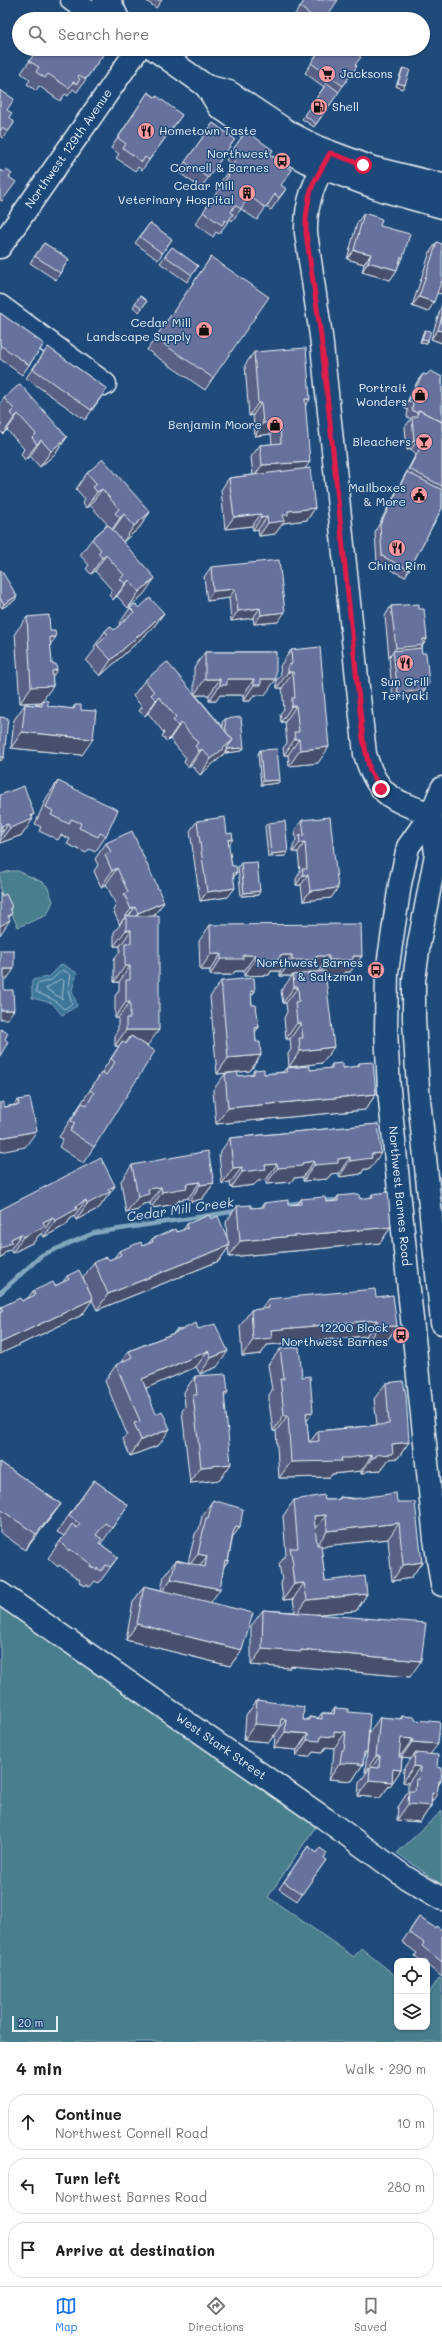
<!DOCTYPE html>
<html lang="en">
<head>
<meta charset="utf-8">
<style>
  body { margin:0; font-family:Mali,sans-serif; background:#f2f2f2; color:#202124 }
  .controls { position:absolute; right:12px; bottom:12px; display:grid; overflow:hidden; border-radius:8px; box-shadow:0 1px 3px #0004 }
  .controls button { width:36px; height:36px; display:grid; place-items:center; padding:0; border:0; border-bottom:1px solid #e0e0e0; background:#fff; color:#202124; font:20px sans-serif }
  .scale { position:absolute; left:12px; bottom:10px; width:46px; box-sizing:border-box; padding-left:4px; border:2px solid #e8f1f8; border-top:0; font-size:11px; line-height:14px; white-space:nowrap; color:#e8f1f8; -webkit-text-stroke:3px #1f4a7a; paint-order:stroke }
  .stop { position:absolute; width:12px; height:12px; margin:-9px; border:3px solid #e11d48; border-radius:50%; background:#fff }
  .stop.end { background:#e11d48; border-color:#fff; box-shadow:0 1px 4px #0008 }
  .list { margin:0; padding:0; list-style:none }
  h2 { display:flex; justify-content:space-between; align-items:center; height:52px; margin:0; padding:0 16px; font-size:17px }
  h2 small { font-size:13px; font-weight:400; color:#757577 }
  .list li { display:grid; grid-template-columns:26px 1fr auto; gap:12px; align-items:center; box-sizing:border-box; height:56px; margin:0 8px 8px; padding:0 8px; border:1px solid #e0e0e0; border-radius:16px }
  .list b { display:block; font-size:15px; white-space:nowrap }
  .list p { margin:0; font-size:13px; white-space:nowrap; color:#757577 }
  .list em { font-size:13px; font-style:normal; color:#757577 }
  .icon { flex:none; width:22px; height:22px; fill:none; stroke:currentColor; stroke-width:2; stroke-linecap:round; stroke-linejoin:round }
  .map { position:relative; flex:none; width:442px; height:2042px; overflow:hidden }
  .search { position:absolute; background:#fff; box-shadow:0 1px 3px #0004; left:12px; right:12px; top:12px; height:44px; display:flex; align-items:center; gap:10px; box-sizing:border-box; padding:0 14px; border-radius:22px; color:#757577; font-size:15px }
  .sheet { height:244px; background:#fff }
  nav { display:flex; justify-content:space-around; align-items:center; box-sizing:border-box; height:56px; border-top:1px solid #e0e0e0; background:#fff; font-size:11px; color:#757577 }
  nav a { display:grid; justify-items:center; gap:2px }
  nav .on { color:#1a73e8 }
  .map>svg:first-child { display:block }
  .green { fill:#497e8c; stroke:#98b8c2 }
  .water { fill:#3e7699; stroke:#82a7bf }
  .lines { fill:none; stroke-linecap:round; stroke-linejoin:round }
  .shore { stroke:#a4c0d2; stroke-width:1 }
  .stream { stroke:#82a7bf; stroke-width:4.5 }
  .minor-casing { stroke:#e8f1f8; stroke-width:25 }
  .major-casing { stroke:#e8f1f8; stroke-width:25 }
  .minor { stroke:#1f4a7a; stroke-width:22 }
  .major { stroke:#1f4a7a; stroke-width:22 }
  .wall { fill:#586186; stroke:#e8f1f8; fill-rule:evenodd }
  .shaded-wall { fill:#474f6d; stroke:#e8f1f8 }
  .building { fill:#66719c; stroke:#e8f1f8 }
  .route { stroke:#e11d48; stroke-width:5 }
  .labels { text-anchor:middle; stroke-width:3; stroke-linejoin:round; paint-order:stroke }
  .poi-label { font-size:12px; fill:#e8f1f8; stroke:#1f4a7a; text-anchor:end }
  .street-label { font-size:12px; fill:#e8f1f8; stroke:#1f4a7a }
  .water-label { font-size:13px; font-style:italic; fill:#cedfea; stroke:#1f4a7a }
</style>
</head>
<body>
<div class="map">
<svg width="442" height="2042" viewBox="0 0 442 2042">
  <rect width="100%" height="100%" fill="#1f4a7a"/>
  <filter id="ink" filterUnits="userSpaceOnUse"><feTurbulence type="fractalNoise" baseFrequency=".025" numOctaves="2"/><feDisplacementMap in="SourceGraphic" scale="8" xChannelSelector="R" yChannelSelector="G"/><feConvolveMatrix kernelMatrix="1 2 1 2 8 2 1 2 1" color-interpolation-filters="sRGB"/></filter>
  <g filter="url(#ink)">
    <!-- green -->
    <path class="green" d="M10,871H18L42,882L47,886L53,901L47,915L18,927L0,890V874Z
      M0,1604L318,1823L268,1897L354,1957L361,1948L397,1977V2027H427V1996L439,1978L442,1979V2042H0Z
      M442,1811V1885L397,1853Z"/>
    <!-- water -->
    <path class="water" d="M62,964L77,973L72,990L77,1006L62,1015L52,1003L32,998V980L49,977Z"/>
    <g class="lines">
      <!-- shore -->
      <path class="shore" d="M63,970L71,975L68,990L72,1004L64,1009L54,1000L36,992L37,984L51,980Z
        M61,979L64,981L62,999L46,989Z"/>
      <!-- stream -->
      <path class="stream" d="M320,1201L341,1200
        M282,1205L305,1202
        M0,1293L42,1255L94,1233L237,1211"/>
      <defs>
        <g id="minor">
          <path d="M331,153C315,179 305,202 306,233L321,336L365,754C377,796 392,800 431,814"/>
          <path id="s1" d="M0,247L138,49"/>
          <path d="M0,306L105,384"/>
          <path id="s2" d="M0,1593L324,1818L405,1877L442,1899"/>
        </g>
        <g id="major">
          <path d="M72,0L99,19"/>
          <path d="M104,0L112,6L118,19"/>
          <path d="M154,49L206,86L229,92L290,133L317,147L373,168L442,185"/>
          <path d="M206,86L219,107L267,140L307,162L385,191L442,207"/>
          <path id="s3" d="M442,788L431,814L408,847L400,884L387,972L386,1029L389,1090L407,1271L435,1539L442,1585"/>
          <path d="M431,814L436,854L419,943L414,980V1019L418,1089L442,1323"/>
        </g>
      </defs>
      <!-- minor casing -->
      <use href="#minor" class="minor-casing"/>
      <!-- major casing -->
      <use href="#major" class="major-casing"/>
      <!-- minor -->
      <use href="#minor" class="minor"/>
      <!-- major -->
      <use href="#major" class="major"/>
    </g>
    <!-- wall -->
    <path class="wall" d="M145,0H162L156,8Z
      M305,0L325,19H296L293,17Z
      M38,49H107L77,92L73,89L68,96L65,94L60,101L39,86L36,91L27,84L30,80L21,73Z
      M321,49L340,51L357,66L314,127L302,119L324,87L305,73Z
      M403,68L405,85L402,89L396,86L401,72Z
      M0,90L9,117L14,123L3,138L0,136Z
      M148,92L182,115L142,170L138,167L135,171L116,158L119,154L111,148Z
      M213,123L235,139L201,188L178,172Z
      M246,131L270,155L281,185L286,189L271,210L266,207L257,220L241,209L232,221L230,219L219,234L216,232L213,237L195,224L221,187L218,186L232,165L226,160Z
      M364,213L380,226L403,258L399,264L397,270L390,280L362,272L364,264L347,259L357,223Z
      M150,223L172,239L158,260L135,243Z
      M437,242L440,294L437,293L428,312L412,306L430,252Z
      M44,243L69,259L56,280L30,263Z
      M172,247L198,266L187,282L160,263Z
      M211,257L213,378L205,390L147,350Z
      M140,296L147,301L139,312L133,307Z
      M442,304V343L431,339Z
      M0,313L44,344L22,375L0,359Z
      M425,330L428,340L426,344L420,342L423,333Z
      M48,347L107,389L85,420L26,378Z
      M254,352L310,399L305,406V469L315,508L307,520L283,523L275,534L259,536L258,529L253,530L252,526L225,529L221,490L229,478L253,475L251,457L260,445L272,444L271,434L255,436L253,415L249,416L245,365Z
      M423,374L426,375L442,377V508L409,570L405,577L377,563L375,532L416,454L411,449L407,450L405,427L411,419L407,417L408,410L404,408L418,380Z
      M4,398L67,437L56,453L40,467L30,456L25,460L21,454L24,449L7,430L3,434L0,431V426L2,424L0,423V404Z
      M87,473L150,512L139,528L123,542L113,531L144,594L128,608L117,596L113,600L109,595L112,590L95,571L91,574L86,569L89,565L80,555L92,539L105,527L107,524L90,505L86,508L82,503L85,499L76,489Z
      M211,567L278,622L254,624L253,618L231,621L229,598L207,601L204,577Z
      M0,571L15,600L2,608L0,605Z
      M391,606L419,609L427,639L421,648L425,689L420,697L393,699L385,616Z
      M130,608H139L164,613L152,629L100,676L86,661L95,649L94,647L105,631L114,630L120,625L119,624Z
      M27,617L50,644L53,686L42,700L48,706L72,709L75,705L81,710L82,755L11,748L14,720L25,704L39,705L41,702L20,703L15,633Z
      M291,650L318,763L289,766L288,755H284L283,748L287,743L285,722H281L280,714L284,709L282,688H277L276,681L281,675L280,666Z
      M205,652H276L265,695H254L250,701H243V695H220L216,701H209V695H196L223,728L222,722L225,719L242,751L225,753V751L222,756L200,775L191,765L188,767L184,762L186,758L170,739L167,742L162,736L164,733L148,713L145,716L139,711L142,707L133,696L145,680L194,694V668Z
      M260,750L280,780L278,783L261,785L258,754Z
      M58,781L106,836L95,852L89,849L86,853L67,844L70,839L61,835L58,840L39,831L41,827L35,824L47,797Z
      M0,795L34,814L22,835L0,843Z
      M302,820L338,888L331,898L303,901L301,885H296V879L300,872L298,852H293V846L296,840L295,830Z
      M197,821L227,834L233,839L228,845L232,866L237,872L233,878L228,897L200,901L190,831Z
      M268,823L285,856L268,857L265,826Z
      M106,843L164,902L153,916L147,1046L94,1147L83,1163L59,1147L63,1139L59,1137L119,1046H115V1034L118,1029V1018H115V996L119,990V982H114V959L120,951V946H114V932L120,925L113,910L116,905L106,884L101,887L94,871L98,865L95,859Z
      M241,863L258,895L241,896L238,867Z
      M210,925L362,956L350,972H344L342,976H326L322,1063L289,1067L288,1054L291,1049L290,1039H286L284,1018L287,1012L286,1003H283L281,991L292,976H280V971H271L269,975L244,976V971H235L232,975H210V970H200L199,941ZM308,972H318L307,973Z
      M221,981L255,991L251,996L252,1005L259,1027L255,1032L256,1042L261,1055L250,1071L217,1074L210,997Z
      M359,1063L376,1094L365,1110L216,1124L213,1090L225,1074L238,1076L251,1075L254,1070L264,1074L283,1072L286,1068L310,1070L329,1069L332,1064L343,1068L356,1067Z
      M18,1100L25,1147L4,1107L14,1105Z
      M378,1124L370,1169H364L361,1174L339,1177V1173L331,1174L327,1179L303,1181V1177L294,1178L291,1182L266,1184V1180L258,1181L254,1185L231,1188L230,1183L222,1184L219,1154L230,1138Z
      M132,1165L214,1183L202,1199L189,1202L188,1198L179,1200L176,1204L151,1208L150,1203L143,1204L138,1210L126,1213L121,1181Z
      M115,1186L99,1208L76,1220L74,1216L71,1218L66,1225L44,1237L42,1233L39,1235L34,1242L12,1253L10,1250L6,1251L1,1258L0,1259V1210Z
      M372,1194L391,1227L380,1243L229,1257L228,1248L219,1261L97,1310L92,1300L82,1315L0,1354V1308L1,1307L22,1301L28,1298L33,1291L55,1286L63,1282L67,1276L88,1289L83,1278L94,1262L109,1260L114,1258L119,1251L142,1246L148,1244L152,1239L177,1232L183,1230L187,1224L211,1219L227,1238L226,1222L237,1206L251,1208H260L264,1203L288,1205L298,1204L301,1199L326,1202L335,1201L338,1196L360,1199L370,1198Z
      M376,1297L397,1326L386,1342L367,1343L366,1336L267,1345L261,1354L242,1356L240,1326L251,1310L261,1309L268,1299Z
      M198,1329L217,1367L200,1374L196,1367L146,1388L159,1445L130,1456L123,1439L127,1434L105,1381L116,1365L120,1363L129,1351L174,1333L176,1330Z
      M280,1349L302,1377L309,1442H310L318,1431L377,1425L374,1399L386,1383L409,1442L398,1458L389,1459L381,1470L367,1471L365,1473L361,1474V1471L332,1474L330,1477L279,1478L276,1431H273L269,1402V1395L272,1390L268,1365Z
      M195,1376L224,1398L220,1480L190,1483L182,1411L185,1407L184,1392Z
      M0,1462L61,1504L49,1520L25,1550L0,1532Z
      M94,1480L128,1505L101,1544L99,1543L118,1557L99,1583L95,1581L90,1587L86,1584L85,1586L79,1582L80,1580L59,1565L58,1567L48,1558L64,1536L57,1532Z
      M340,1497L397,1502L422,1562L411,1578L392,1581L388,1539L321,1546L325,1581L367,1594L356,1611L320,1614L410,1677L291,1666L290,1668L251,1665V1626L263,1610L295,1612L293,1599L283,1600L281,1584L282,1580L279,1564L286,1555L283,1516L294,1500H338Z
      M213,1500L240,1527L233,1536L228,1561L224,1566L211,1602L242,1650L230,1666L126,1640L133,1602L144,1586L161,1590L164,1576L176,1560L188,1563L195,1534L199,1529L202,1516Z
      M257,1700L303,1720H307L309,1717L318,1718L322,1713H331L335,1708L348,1712L364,1756L363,1764L352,1781L329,1779L331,1766L333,1762L334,1748L326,1747L322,1753L313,1752L309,1757L296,1756L297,1750L274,1748L275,1735H274L269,1742L244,1740L246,1716Z
      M402,1716L415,1720L437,1767L441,1781L438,1786L431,1803V1806L420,1822L397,1820L398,1807L404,1798L405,1795L408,1791V1783L403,1782L404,1769L411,1759L402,1758L401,1770L390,1786H389L380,1798L358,1796L359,1783L367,1772H365L369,1733L380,1717L400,1719Z
      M308,1846L326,1860L297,1901L279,1889Z
      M419,1917L435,1928L442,1930V1977L427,1965V1961H421L415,1956L417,1953L402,1942Z"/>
    <!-- shaded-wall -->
    <path class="shaded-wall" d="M398,83L405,85L402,89L396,86Z
      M354,250L371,254L364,264L347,259Z
      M401,257L403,258L397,267Z
      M368,262L397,270L390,280L362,272Z
      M441,282H442V292L440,294L434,292Z
      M419,297L434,302L428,312L412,306Z
      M438,330L442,331V343L431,339Z
      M422,339L428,340L426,344L420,342Z
      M305,399H310L302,411Z
      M258,403H261L253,415L249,416Z
      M18,414L7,430L3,434L14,418Z
      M280,422L271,434L255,436L263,423Z
      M67,437L56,453L40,467L51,451Z
      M41,440L30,456L25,460L37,444Z
      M414,440H418L411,449L407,450Z
      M310,462L301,474L253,478L262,465Z
      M102,489L90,505L86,508L97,492Z
      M315,508L307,520L283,523L275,534L259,536L268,523L283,515L288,511Z
      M150,512L139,528L123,542L134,526Z
      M124,514L113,530L109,534L120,518Z
      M261,514L252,526L225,529L234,517Z
      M267,517L258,529L253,530L261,518Z
      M106,555L95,571L91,574L102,558Z
      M155,578L144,594L128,608L139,592Z
      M129,580L117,596L113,600L125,584Z
      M235,589L229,598L207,601L213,591Z
      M17,596L15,600L2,608L4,604Z
      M260,608L253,618L231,621L238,611Z
      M285,612L278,622L254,624L261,615Z
      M164,613L152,629L100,676L111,660Z
      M50,637H56L44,653Z
      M423,639H427L416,655L393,651L389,657L396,648Z
      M57,670L46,686H53L42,701V700L41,702L20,703L31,687L52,671Z
      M288,672H293L282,688H277Z
      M205,679H220L209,695H194Z
      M227,679H254L243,695H220L216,701H209L220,685Z
      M261,679H276L265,695H254L250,701H243L254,685Z
      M429,683L420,697L393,699L398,693L424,684Z
      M159,697L148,713L145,716L156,700Z
      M292,706H296L285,722H281Z
      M181,723L170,739L167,742L178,726Z
      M22,732L93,739L82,755L11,748Z
      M295,739H299L288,755H284Z
      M233,740L222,756L200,775L211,759Z
      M329,747L318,763L289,766L300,750Z
      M244,748L242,751L225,753L228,749Z
      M202,749L191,765L188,767L199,751Z
      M0,757H4L1,761L0,760Z
      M280,780L278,783L261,785L263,781Z
      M34,814L30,820L33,819L22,835L0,843V841L10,828Z
      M8,824L0,836V828L1,826Z
      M233,839L226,849L228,840Z
      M305,842L298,852H293L300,843Z
      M288,852L285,856L268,857L271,854Z
      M117,868L106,884L101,887L112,871Z
      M237,872L230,882L233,873Z
      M303,875H308L301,885H296Z
      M235,888L228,897L200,901L207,892Z
      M338,888L331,898L303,901L310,891Z
      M260,891L258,895L241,896L244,893Z
      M164,902L152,918L127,929L138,913Z
      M135,907L126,920V916L119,925L131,909Z
      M12,913L6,922L10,920L0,935V926L8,916Z
      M126,930H131L120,946H114Z
      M211,954H221L210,970H200Z
      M243,955H255L244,971H235L232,975H210L221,959Z
      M280,955H292L280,971H271L269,975L244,976L255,960Z
      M316,956H329L318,972H308L305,976L293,975L292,976H280L292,960Z
      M353,956H362L350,972H344L342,976H318L329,960Z
      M125,966H130L119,982H114Z
      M4,969H14L7,979H0Z
      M294,987H298L286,1003H283Z
      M251,991H255L244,1007Z
      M126,1002H130L118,1018H115Z
      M0,1010H14L7,1019H0Z
      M297,1023H301L290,1039H286Z
      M259,1027L247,1043L255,1028Z
      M126,1030H159L147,1046L131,1036L124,1046H115Z
      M334,1047L322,1063L289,1067L300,1051Z
      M261,1055L250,1071L217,1074L228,1058Z
      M376,1094L365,1110L216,1124L228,1108Z
      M37,1131L25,1147L0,1152V1138Z
      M381,1153L370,1169H364L361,1174L339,1177L350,1161L371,1154Z
      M350,1157L339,1173L331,1174L327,1179L303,1181L314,1165L338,1159Z
      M314,1161L303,1177L294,1178L291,1182L266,1184L278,1168L302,1163Z
      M277,1164L266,1180L258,1181L254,1185L231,1188L242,1172L265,1165Z
      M242,1167L230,1183L222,1184L233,1168Z
      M200,1182L188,1198L179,1200L176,1204L151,1208L162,1192L186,1184Z
      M214,1183L202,1199L189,1202L200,1185Z
      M115,1186L99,1208L76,1220L87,1204L108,1189Z
      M161,1187L150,1203L143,1204L138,1210L126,1213L138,1197L148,1189Z
      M86,1200L74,1216L71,1218L66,1225L44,1237L55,1221L76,1206Z
      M53,1217L42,1233L39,1235L34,1242L12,1253L23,1237L43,1222Z
      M391,1227L380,1243L229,1257L240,1241Z
      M21,1234L10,1250L6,1251L1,1258L0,1259V1249L11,1239Z
      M230,1245L219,1261L97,1310L108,1294Z
      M93,1299L82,1315L0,1354V1343Z
      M377,1320L366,1336L267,1345L261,1354L242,1356L253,1340L271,1330Z
      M397,1326L386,1342L367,1343L378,1327Z
      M208,1351L196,1367L130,1395L142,1379Z
      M228,1351L217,1367L200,1374L211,1358Z
      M228,1392L217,1408L224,1393Z
      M313,1412L302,1428L306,1413Z
      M284,1415H288L276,1431H273Z
      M170,1429L159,1445L130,1456L141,1440Z
      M409,1442L398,1458L389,1459L381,1470L367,1471L365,1473L361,1474L372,1458L392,1444Z
      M372,1455L361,1471L332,1474L330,1477L279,1478L291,1462Z
      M231,1464L220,1480L190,1483L201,1467Z
      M61,1504L49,1520L25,1550L36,1534Z
      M326,1515L314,1531V1516Z
      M399,1523L388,1539L316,1547L327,1531Z
      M236,1526L240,1527L228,1543Z
      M198,1554L207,1556L196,1572L186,1570Z
      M225,1560L228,1561L217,1577Z
      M422,1562L411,1578L392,1581L403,1565Z
      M171,1579L220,1589L209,1605L160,1595Z
      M304,1583L293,1599L283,1600L294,1584Z
      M367,1594L356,1611L296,1616L307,1600Z
      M137,1624L242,1650L230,1666L126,1640Z
      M262,1649L301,1650L421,1661L410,1677L291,1666L290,1668L251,1665Z
      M281,1719H286L275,1735H274L269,1742L244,1740L255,1724Z
      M334,1731L346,1732L334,1748L326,1747L322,1753L313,1752L309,1757L296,1756L307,1740Z
      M285,1732L308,1734L297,1750L274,1748Z
      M401,1738L413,1739L401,1755L390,1754Z
      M412,1742L438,1744L426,1760L415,1753L411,1759L401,1758Z
      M364,1752H367L358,1764H363L352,1781L329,1779L340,1763Z
      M376,1756H380L370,1770V1767L367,1772H365Z
      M414,1766L420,1767L408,1783L403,1782Z
      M393,1769L401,1770L390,1786H389L380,1798L358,1796L369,1780Z
      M439,1781H441L433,1793L437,1794L429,1806H431L420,1822L397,1820L408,1804Z"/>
    <!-- building -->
    <path class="building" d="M305,0H338L325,19H316L300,7Z
      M62,15L68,19H59Z
      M38,49H107L86,79L79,75L78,77L80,79L77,84L73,82L69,88L48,74L45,78L36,72L39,67L29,61Z
      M321,49H338L340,51L341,49H349L361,57L355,65L357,66L343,86L311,63Z
      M403,68L410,70L405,85L398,83Z
      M327,83L339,92L316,124L304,115Z
      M0,90L14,99L7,110L12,113L9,117L13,120L14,123L8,132L2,128L0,131Z
      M148,92L156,98L157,96L182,115L149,160L145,157L142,162L123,148L126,144L118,138Z
      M213,123L235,139L208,178L185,162Z
      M246,131L273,150L270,155L292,170L281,185L286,189L279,198L275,194L266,208L249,196L241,209L235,205L231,212L233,214L228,222L225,220L222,225L203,212L229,175L226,173L241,152L234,148Z
      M6,169L12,174L9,177L16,182L2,201L0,200V170L3,172Z
      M364,213L382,219L380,226L410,234L403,258L401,257L397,270L368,262L371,254L354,250Z
      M150,223L172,239L162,253L140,237Z
      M437,242L442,244V282H441L434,302L419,297Z
      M44,243L69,259L60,273L35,256Z
      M172,247L198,266L192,275L165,256Z
      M211,257L269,297L213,378L155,338Z
      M140,296L147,301L142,308L135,303Z
      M0,313L44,344L29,365L0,345Z
      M442,316V331L438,330Z
      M425,330L431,331L428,340L422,339Z
      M48,347L107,389L91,410L33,369Z
      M306,348L310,399H305L310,462L262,465L260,445L281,443L280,422L263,423L261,403H258L254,352Z
      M431,371L442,377V422L419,410L417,413L412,410L413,403L408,401L423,374L426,375Z
      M20,384L67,437L51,451L41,440L37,444L32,438L36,434L18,414L14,418L10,413L14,409L4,398Z
      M419,410L442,422V486L409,469L422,444L418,440H414L412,417H416Z
      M103,459L150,512L134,526L124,514L120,518L115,513L119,509L102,489L97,492L93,487L97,484L87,473Z
      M310,468L315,508L288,511V515H283L284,521L268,523L267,517L261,518V514L234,517L229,478Z
      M407,472L442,490V508L409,570L382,556L380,525Z
      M108,525L155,578L139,592L129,580L125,584L120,579L124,575L106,555L102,558L98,553L101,550L92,539Z
      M279,560L285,612L261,615L260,608L238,611L235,589L213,591L211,567Z
      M1,570L17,596L4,604L0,598V571Z
      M150,598L164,613L111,660L97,645L108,635L105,631L110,626L114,630L134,612L130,608L135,604L139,608Z
      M419,604V609H424L427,639H423V645L396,648L391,606Z
      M49,615L50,631H55L56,637H50L52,664H56L57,670L52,671L53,686L31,687L27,617Z
      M320,647L329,747L300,750L299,739H295L294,732H299L296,706H292V698H295L293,672H288V665L292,664L291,650Z
      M421,648L422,653H426L429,683L424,684L425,690L398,693L393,651Z
      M205,652H276V679H261V685H254V679H227V685H220V679H205Z
      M167,662L233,740L211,759L202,749L199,751L195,746L198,743L181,723L178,726L173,720L176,717L159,697L156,700L151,695L154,692L145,680Z
      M42,700L48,701V706L74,709L75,705H81V710L96,711L93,739L22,732L25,704L42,706Z
      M0,717L8,718L4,757H0Z
      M241,717L244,748L228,749L227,748L233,740L226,732L225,719Z
      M277,749L280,780L263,781L260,750Z
      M58,781L118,810L106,836L100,833L98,837L79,828L81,823L71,819L69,824L51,815L53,811L46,807Z
      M24,786L34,814L31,816L33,819L10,828L8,824L1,826L3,831L0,832V795Z
      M225,817L227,834L232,833L233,839L228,840L232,866H236L237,872L233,873L235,888L207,892L197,821Z
      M330,817L338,888L310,891L308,875H303L302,869H307L305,842L300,843L299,836L304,835L302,820Z
      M285,821L288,852L271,854L268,823Z
      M132,831L164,902L138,913L135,907L131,909L124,894L128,892L117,868L112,871L105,855L111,852L106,843Z
      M257,862L260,891L244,893L241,863Z
      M0,892L2,896L6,894L12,907L10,908L12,913L8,916L10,920L0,926Z
      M126,916H159V1030H126V1018H130V1002H126V980H130V966H125V943H131V930H126Z
      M361,924L362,956H353V960H329V956H316V960H292V955H280V959L255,960V955H243V959H221V954H211L210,925Z
      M0,950H14V969H4V990H13L14,1010H0Z
      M325,971L334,1047L300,1051L299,1038H303L301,1023H297L295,1002L299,1001L298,987H294L293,975Z
      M254,978L255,991H251L252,1005H256L259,1027L255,1028L256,1042H260L261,1055L228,1058L221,981Z
      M0,1029L8,1033L5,1039L8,1042L0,1056Z
      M131,1036L155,1051L94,1147L70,1131L75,1123L71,1121L82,1103L87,1105L94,1093L90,1090L102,1072L106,1075L115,1062L111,1059L122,1041L126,1044Z
      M373,1062L376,1094L228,1108L225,1074L238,1072V1076L254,1074V1070L264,1069V1074L287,1072L286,1068L310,1066V1070L332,1068V1064L343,1063V1068L359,1066V1063Z
      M30,1098L37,1131L0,1138V1103L4,1102V1107L19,1105L18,1100Z
      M378,1124L381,1153L371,1154L372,1158L350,1161V1157L338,1159V1163L314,1165V1161L302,1163V1166L278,1168L277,1164L265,1165L266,1169L242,1172V1167L233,1168L230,1138Z
      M208,1151L214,1183L200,1185V1182L186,1184L187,1188L162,1192L161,1187L148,1189L149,1194L138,1197L132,1165Z
      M101,1158L115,1186L108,1189L110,1192L87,1204L86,1200L76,1206L77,1209L55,1221L53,1217L43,1222L45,1226L23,1237L21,1234L11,1239L12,1242L0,1249V1210Z
      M388,1192L391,1227L240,1241L237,1206L251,1205V1208L264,1207V1203L288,1200V1205L301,1204V1199L325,1197L326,1202L338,1201V1196L359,1194L360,1199L373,1197L372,1194Z
      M209,1215L211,1219L218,1216L230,1245L108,1294L94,1262L107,1257L109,1260L121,1255L119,1251L141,1242L142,1246L153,1242L152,1239L175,1229L177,1232L188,1228L187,1224Z
      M79,1270L93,1299L0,1343V1313L3,1311L1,1307L20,1298L22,1301L35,1295L33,1291L53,1282L55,1286L69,1279L67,1276Z
      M375,1289L376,1297L393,1295L397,1326L378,1327L377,1320L271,1330L272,1338L253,1340L251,1310L269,1308L268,1299Z
      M196,1323L198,1329L215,1324L228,1351L211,1358L208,1351L142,1379L156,1414L162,1411L170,1429L141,1440L134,1423L140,1421L116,1365L132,1357L129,1351L177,1332L176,1330H181Z
      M299,1347L302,1377L310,1376L313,1412L306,1413L309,1442L319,1441L318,1431L389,1424L386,1383L403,1381L406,1395L409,1442L392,1444L393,1454L376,1455V1457L372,1458V1455L348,1458H341L342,1461L291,1462L288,1415H284L281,1386L280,1379H284L280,1349Z
      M226,1374L228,1392L224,1393L231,1464L201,1467L193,1395H197L195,1376Z
      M0,1462L61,1504L36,1534L0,1509Z
      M94,1480L128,1505L112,1528L105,1523L96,1535L102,1539L99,1543L118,1557L110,1567L106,1565L101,1571L97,1568L96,1570L90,1566L91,1564L70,1549L69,1551L60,1542L72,1524L77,1528L80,1524L69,1516Z
      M396,1493L397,1502H415L422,1562L403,1565L399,1523L327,1531L326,1515L314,1516L317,1545H321L325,1581L365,1576L367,1594L307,1600L304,1583L294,1584L292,1568L293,1564L290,1548H298L294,1500L324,1495L325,1500H333L340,1499V1497L353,1499Z
      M213,1500L243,1509L240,1527L236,1526L233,1533L228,1561L225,1560L220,1589L171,1579L176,1560L205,1567L207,1556L198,1554L206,1518H208Z
      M144,1586L253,1613L242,1650L137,1624Z
      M263,1610L426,1623L421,1661L301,1650V1652L262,1649Z
      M257,1700L304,1707L303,1720H309V1717L322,1719V1713L334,1714L335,1708L348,1709V1712L370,1714L367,1752H364L363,1764L340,1763L342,1750H344L346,1732L334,1731V1737L321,1736L320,1741L307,1740L308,1734L285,1732L286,1719H281L280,1726L255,1724Z
      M402,1716L415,1717V1720L440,1722L438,1744L412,1742L413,1739L401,1738L399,1757H402L401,1770L393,1769L392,1782L369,1780L370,1767L379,1768L380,1756H376L380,1717L402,1719Z
      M415,1753L438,1755L437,1767L442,1768L441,1781H439L437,1794L432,1793L431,1806L408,1804L409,1791H415L416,1779H419L420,1767L414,1766Z
      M308,1846L317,1853L320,1848L327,1853L324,1858L326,1860L302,1894L284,1882Z
      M419,1917L435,1928L436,1926L442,1930V1962L422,1946L424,1943L409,1932Z"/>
  </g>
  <g class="lines" filter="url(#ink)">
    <!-- route -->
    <path class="route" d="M363,165L330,153L313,184L309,197L306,218V233L321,336L363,739L370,771L381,789"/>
  </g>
  <!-- icons -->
  <defs>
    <symbol id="supermarket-disc" viewBox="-11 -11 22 22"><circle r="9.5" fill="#ff9aa2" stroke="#1f4a7a"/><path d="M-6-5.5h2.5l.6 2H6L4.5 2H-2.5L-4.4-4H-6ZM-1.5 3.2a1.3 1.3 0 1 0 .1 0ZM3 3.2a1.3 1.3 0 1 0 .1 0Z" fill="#111"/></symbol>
    <symbol id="fuel-disc" viewBox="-11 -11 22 22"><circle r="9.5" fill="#ff9aa2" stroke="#1f4a7a"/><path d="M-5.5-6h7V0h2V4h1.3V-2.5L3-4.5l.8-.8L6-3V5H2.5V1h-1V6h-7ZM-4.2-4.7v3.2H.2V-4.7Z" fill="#111"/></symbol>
    <symbol id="restaurant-disc" viewBox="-11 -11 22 22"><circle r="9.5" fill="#ff9aa2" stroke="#1f4a7a"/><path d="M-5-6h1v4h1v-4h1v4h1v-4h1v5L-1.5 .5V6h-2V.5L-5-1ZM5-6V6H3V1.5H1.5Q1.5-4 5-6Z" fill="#111"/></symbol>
    <symbol id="bus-disc" viewBox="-11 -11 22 22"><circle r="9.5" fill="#ff9aa2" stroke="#1f4a7a"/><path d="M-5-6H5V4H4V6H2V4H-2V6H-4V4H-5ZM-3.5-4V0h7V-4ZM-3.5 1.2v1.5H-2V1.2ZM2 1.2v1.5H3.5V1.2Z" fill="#111"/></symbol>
    <symbol id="building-disc" viewBox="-11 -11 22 22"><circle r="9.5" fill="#ff9aa2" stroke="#1f4a7a"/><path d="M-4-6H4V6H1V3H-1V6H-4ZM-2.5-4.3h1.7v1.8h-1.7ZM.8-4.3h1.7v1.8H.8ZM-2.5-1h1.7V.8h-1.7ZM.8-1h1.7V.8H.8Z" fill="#111"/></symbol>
    <symbol id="shop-disc" viewBox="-11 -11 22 22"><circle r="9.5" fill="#ff9aa2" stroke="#1f4a7a"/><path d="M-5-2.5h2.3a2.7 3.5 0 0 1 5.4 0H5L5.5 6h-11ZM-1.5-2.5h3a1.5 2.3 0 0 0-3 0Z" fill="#111"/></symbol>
    <symbol id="bar-disc" viewBox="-11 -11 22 22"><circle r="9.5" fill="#ff9aa2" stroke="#1f4a7a"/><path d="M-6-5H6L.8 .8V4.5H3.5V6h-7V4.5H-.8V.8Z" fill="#111"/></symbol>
    <symbol id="civic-disc" viewBox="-11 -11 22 22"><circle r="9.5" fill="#ff9aa2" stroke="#1f4a7a"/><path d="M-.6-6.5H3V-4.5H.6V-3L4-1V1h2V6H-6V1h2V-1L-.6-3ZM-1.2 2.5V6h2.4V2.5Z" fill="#111"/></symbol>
  </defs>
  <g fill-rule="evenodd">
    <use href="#supermarket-disc" x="317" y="64" width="20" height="20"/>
    <use href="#fuel-disc" x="309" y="97" width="20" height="20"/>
    <use href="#restaurant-disc" x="136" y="121" width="20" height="20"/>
    <use href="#bus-disc" x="272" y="151" width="20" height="20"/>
    <use href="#building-disc" x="237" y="183" width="20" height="20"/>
    <use href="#shop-disc" x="194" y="320" width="20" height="20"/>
    <use href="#shop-disc" x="410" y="385" width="20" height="20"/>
    <use href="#shop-disc" x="265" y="415" width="20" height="20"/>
    <use href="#bar-disc" x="414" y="432" width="20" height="20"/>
    <use href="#civic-disc" x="409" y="485" width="20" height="20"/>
    <use href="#restaurant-disc" x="387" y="538" width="20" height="20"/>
    <use href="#restaurant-disc" x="395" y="653" width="20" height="20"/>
    <use href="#bus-disc" x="366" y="960" width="20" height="20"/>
    <use href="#bus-disc" x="391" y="1325" width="20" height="20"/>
  </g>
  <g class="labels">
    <!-- poi labels -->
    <g class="poi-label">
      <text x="340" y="78" text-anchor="start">Jacksons</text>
      <text x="332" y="111" text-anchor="start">Shell</text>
      <text x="159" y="135" text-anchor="start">Hometown Taste</text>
      <text x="269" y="158">Northwest<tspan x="269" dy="14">Cornell &amp; Barnes</tspan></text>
      <text x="234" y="190">Cedar Mill<tspan x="234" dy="14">Veterinary Hospital</tspan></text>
      <text x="191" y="327">Cedar Mill<tspan x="191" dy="14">Landscape Supply</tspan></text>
      <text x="407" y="392">Portrait<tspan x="407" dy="14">Wonders</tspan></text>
      <text x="262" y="429">Benjamin Moore</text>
      <text x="411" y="446">Bleachers</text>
      <text x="406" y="492">Mailboxes<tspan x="406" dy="14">&amp; More</tspan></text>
      <text x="397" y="570" text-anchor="middle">China Rim</text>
      <text x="405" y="686" text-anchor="middle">Sun Grill<tspan x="405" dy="14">Teriyaki</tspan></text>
      <text x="363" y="967">Northwest Barnes<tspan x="363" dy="14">&amp; Saltzman</tspan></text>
      <text x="388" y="1332">12200 Block<tspan x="388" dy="14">Northwest Barnes</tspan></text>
    </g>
    <!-- street labels -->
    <g class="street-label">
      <text dy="4" stroke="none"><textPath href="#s1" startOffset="120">Northwest 129th Avenue</textPath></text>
      <text dy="4" stroke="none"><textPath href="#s3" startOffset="420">Northwest Barnes Road</textPath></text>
      <text dy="4" stroke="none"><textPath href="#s2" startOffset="269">West Stark Street</textPath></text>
    </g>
    <!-- water labels -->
    <g class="water-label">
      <text transform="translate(180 1209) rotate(-8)" y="5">Cedar Mill Creek</text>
    </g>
  </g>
</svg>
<div class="controls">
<button><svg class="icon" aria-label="locate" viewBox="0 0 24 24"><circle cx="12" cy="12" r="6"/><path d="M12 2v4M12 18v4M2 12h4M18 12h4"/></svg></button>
<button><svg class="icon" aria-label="layers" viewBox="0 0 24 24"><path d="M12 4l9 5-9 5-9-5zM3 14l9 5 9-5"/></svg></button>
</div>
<div class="scale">20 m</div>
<div class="stop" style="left:363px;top:165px"></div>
<div class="stop end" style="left:381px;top:789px"></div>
<div class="search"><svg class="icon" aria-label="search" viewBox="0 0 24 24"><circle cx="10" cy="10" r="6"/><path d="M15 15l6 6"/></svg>Search here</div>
</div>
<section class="sheet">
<h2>4 min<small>Walk · 290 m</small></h2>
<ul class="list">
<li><svg class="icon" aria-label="ahead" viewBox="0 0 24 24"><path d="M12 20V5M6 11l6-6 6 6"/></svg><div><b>Continue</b><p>Northwest Cornell Road</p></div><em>10 m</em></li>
<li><svg class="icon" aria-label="left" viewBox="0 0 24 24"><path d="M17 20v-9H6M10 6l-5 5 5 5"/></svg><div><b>Turn left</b><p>Northwest Barnes Road</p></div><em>280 m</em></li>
<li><svg class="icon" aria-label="arrive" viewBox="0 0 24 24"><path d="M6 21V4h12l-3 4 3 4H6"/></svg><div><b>Arrive at destination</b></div></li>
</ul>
</section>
<nav>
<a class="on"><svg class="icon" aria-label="map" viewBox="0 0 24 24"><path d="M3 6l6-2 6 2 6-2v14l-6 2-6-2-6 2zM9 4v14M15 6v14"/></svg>Map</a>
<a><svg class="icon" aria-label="directions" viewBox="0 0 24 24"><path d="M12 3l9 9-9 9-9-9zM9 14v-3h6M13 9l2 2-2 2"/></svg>Directions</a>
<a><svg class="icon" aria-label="saved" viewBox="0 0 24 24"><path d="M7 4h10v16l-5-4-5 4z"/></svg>Saved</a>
</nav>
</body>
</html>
